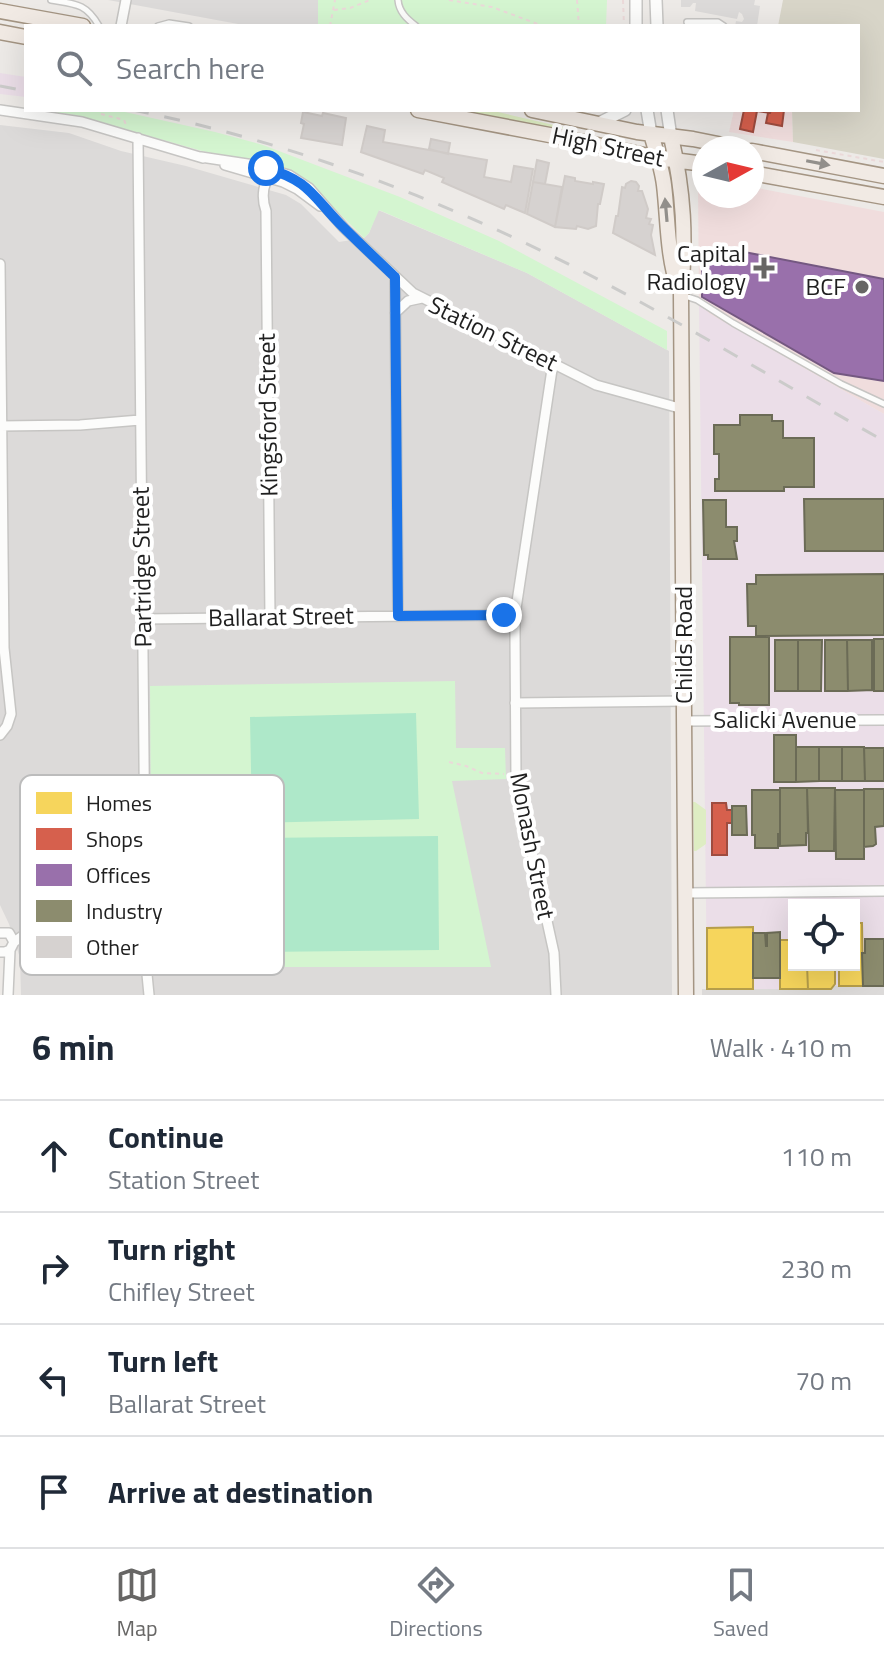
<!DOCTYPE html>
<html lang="en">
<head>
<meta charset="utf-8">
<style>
  body { margin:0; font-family:"Titillium Web",sans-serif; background:#f6f6f7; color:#1f2937 }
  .controls { position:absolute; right:24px; bottom:24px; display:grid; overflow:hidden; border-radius:0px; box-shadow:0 8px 32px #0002 }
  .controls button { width:72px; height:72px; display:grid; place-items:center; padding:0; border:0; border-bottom:2px solid #e0e1e3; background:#fff; color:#1f2937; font:40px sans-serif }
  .compass { position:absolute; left:692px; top:136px; width:72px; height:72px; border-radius:50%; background:#fff; box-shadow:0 8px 32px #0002; rotate:82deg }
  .stop { position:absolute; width:24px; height:24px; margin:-18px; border:6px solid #1a73e8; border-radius:50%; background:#fff }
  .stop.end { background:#1a73e8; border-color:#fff; box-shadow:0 2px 8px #0008 }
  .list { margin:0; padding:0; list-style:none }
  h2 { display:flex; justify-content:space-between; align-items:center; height:104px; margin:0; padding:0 32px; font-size:34px }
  h2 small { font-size:26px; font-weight:400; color:#747a83 }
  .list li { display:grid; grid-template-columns:52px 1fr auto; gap:24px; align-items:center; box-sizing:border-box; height:112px; padding:0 32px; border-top:2px solid #e0e1e3 }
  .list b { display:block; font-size:30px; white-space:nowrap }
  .list p { margin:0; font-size:26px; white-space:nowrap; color:#747a83 }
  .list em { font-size:26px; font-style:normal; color:#747a83 }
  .icon { flex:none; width:44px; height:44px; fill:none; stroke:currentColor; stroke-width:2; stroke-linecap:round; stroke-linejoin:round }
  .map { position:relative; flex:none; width:884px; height:995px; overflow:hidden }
  .search { position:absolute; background:#fff; box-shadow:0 8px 32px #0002; left:24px; right:24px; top:24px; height:88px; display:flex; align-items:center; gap:20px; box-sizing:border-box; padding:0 28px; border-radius:0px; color:#747a83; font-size:30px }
  .sheet { height:552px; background:#fff }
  nav { display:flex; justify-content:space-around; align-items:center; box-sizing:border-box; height:112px; border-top:2px solid #e0e1e3; background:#fff; font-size:22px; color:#747a83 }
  nav a { display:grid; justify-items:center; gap:4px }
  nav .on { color:#676665 }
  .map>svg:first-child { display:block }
  .residential { fill:#dcdad9 }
  .commercial { fill:#f0dddd }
  .industrial { fill:#ebdee8; fill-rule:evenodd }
  .construction { fill:#d8d5c8 }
  .grass { fill:#deedc3 }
  .park { fill:#d4f5d0 }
  .pitch { fill:#aee8c9 }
  .homes { fill:#f6d55c; stroke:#b69e4a; stroke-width:2 }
  .shops { fill:#d6604d; stroke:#9f4c3f; stroke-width:2 }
  .offices { fill:#9970ab; stroke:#745881; stroke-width:2 }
  .industry { fill:#8c8c6e; stroke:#6b6b56; stroke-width:2 }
  .building { fill:#d6d2d0; stroke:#d0cbc8; stroke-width:2 }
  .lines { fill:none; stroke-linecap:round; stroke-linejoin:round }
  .service-casing { stroke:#c6c5c3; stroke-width:8 }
  .minor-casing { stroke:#c6c5c3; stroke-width:12 }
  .tertiary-casing { stroke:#c6c5c3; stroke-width:14 }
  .primary-casing { stroke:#a49583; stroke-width:17 }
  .path { stroke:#ebd9d9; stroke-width:2; stroke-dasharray:4 4; stroke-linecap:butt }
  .service { stroke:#fcfcfb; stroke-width:5 }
  .minor { stroke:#fcfcfb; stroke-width:9 }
  .tertiary { stroke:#fcfcfb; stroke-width:11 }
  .primary { stroke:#f1eae4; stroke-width:14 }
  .rail { stroke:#cbcbca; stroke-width:3; stroke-dasharray:16 16; stroke-linecap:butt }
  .oneway { fill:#928f8b }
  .route { stroke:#1a73e8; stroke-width:10 }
  .poi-dot { fill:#676665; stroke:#fff; stroke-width:3 }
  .labels { text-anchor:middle; stroke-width:8; stroke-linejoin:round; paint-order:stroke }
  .street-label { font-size:24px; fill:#1f1f1f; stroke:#fff }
  .poi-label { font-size:24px; fill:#1f1f1f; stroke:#fff; text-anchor:end }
  .key { fill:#fff; stroke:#bcbcbc; stroke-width:2 }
  .key-label { font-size:22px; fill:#1f1f1f }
</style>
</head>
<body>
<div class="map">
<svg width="884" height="995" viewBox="0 0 884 995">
  <rect width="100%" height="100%" fill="#edeae7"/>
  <!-- residential -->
  <path class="residential" d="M108,0H318V26H249Z
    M681,0H755L754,5L760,6L757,26H735L736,21L742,22L744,19L742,14L739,12L737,19L695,11L696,3H693L690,7H681Z
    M0,125L69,133L121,151L186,166L286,195L301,204L339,242L364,238L369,233L378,210L527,273L669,351L672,995H21L20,958L9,924L0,905Z
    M833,986H884V995H702V989H830Z"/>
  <!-- commercial -->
  <path class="commercial" d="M734,110H792L793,142L729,132Z
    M704,180V196H752V187L884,212V414L709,314L699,303L698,185Z"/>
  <!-- industrial -->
  <path class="industrial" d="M0,73L26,77V97L0,94Z
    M699,303L710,314L884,414V986H834L831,989H707ZM794,905H854V965H794Z"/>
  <!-- construction -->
  <path class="construction" d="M783,0H884V159L793,142L792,110H858V26H778Z"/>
  <!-- grass -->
  <path class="grass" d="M447,110H489L571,129L570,133Z
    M693,802H695L706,810V844L696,851H694Z"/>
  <!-- park -->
  <path class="park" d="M318,0H607L606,26H318Z
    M39,110H116L215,132L263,145L400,197L499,241L667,331V350L527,273L379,210L369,233L364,238L317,191L255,162L202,151L75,115Z
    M455,681L456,748H505L506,779L452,781L491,967H152L150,686Z"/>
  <!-- pitch -->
  <path class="pitch" d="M416,713L419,819L252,823L250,717Z
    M438,836L439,950L261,952L260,838Z"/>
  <!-- homes -->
  <path class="homes" d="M857,923H862L863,986H839V965H854V924Z
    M753,927V989H707V928Z
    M780,940H794V965H807L808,989H780Z
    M807,965H835V984L831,989H808Z"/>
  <!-- shops -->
  <path class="shops" d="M744,110H771L770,113L757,111L753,132L740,129Z
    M771,110H784L782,126L766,123L768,113H770Z
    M712,803H726L727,810H732V823H727V855H712Z"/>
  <!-- offices -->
  <path class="offices" d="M718,247L884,279V381L834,373L702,297V261Z"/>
  <!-- industry -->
  <path class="industry" d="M740,415H772V421H783V438H814V487H784V491H715V479H719V454H714V425H740Z
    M804,499H884V551H805Z
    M703,500H726V527H737V541H734L737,559H708V555H704Z
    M884,574V635L756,636V626H748L747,584H756V575Z
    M730,637H769V705H739V703H730Z
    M874,639H884V691H874Z
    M775,640H798V691H775Z
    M798,640H822L821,691H798Z
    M825,640H847L848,691H825Z
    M847,640H872V690L848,691Z
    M774,735H796V782H774Z
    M796,747H819V781L796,782Z
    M819,747H842V781H819Z
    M842,747H864L865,781H842Z
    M864,748H884V781H865Z
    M780,788H807L808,833H806V845L780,846Z
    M807,788H835L834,851H809Z
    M864,789H884V826L875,827L876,844L873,846L864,847Z
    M752,790H780V834H778V848H755V835H752Z
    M835,790H864V859H836Z
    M732,806H746L747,835H732Z
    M780,932V978H753V933H765L766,946H767V933Z
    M865,939H884V986H863L862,953H865Z"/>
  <!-- building -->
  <path class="building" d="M303,112L322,116L323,113L346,118L342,145L301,138L304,124L301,123Z
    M367,126L385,130L383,142L487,160L484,177L511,182L514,166L533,169L525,213L506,205L504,209L442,182L444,178L425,170L423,174L361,152Z
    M431,139L450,143L448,154L429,149Z
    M537,160L549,163L545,184L533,182Z
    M565,176L575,178V181L593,184V182L604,184L600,204H598L596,226L588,229L577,226L576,229L555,227Z
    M631,181L636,182L639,186L638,191H642L648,209L646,218L651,219L649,224L653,225L651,235L655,255L613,233L616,216H618L622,187L625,188L626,184Z
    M533,182L562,187L555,227L527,214Z"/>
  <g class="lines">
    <defs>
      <path id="service" d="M51,0C75,4 86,3 99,26
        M398,0C399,12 407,19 416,26
        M687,22H718L724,26
        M158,26L169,23L189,26
        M685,296L697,300L733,323L841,384L884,404"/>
      <path id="minor" d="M121,26L126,0
        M0,110L82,122L203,158
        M138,138L146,964L149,995
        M201,157L254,165L289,175L309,188L344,228L413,293L596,385L683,409
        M225,165L283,182L297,189L320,206
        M0,264L4,648L11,714L7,726L0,735
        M395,277L398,616
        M395,313L408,301L422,298
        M553,363L515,615V632L516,780L554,953L556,995
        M0,426L80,425L140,420
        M270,618L266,211C261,197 263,182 273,170
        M142,619L515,615
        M515,703L685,701
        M685,721L884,720
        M686,893L884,891
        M0,933H9L14,942L10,950L5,952H0
        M14,942L34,928L122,885L145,880
        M8,995L10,950"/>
      <path id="tertiary" d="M636,0V26
        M656,0L657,26
        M647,110L651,134
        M667,110L671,137
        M599,123L625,110"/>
      <path id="primary" d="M0,11L83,26
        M0,32L26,37
        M418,110L560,137L658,158L704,164
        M532,110L637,132L693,139L738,148
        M651,134C656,151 662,168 664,185C668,218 667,255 678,287
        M671,137C684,192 686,238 681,294L686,995
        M752,151L884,176
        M752,173L884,197"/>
    </defs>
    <!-- service casing -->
    <use href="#service" class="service-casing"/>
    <!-- minor casing -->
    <use href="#minor" class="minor-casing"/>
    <!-- tertiary casing -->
    <use href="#tertiary" class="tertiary-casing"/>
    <!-- primary casing -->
    <use href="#primary" class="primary-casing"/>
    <!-- path -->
    <path class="path" d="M449,0L492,7L543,26
      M577,0L579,26
      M623,0L624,26
      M334,10L350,8L370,0
      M330,26L335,0
      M101,114L124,120L126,125
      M816,150L884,162
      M449,762L466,766L482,773L504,774"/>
    <!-- service -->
    <use href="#service" class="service"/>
    <!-- minor -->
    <use href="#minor" class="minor"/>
    <!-- tertiary -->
    <use href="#tertiary" class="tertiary"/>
    <!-- primary -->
    <use href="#primary" class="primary"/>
    <!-- rail -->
    <path class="rail" d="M0,86L26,91
      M133,110C306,145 476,212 631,297C716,343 799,393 884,441"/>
  </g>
  <!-- one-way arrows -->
  <defs><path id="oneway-solid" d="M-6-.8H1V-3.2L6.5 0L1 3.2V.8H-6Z" transform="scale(2)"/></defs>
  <g class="oneway">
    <use href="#oneway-solid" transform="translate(818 163) rotate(11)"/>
    <use href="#oneway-solid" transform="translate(666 210) rotate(-95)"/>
  </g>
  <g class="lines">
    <!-- route -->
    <path class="route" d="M266,168C309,181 311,194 340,224C358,242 376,259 395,277L398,616L504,615"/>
  </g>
  <!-- markers -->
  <g class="poi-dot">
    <path d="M760 256h8v8h8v8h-8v8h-8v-8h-8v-8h8z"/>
    <circle cx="862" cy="287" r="8"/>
  </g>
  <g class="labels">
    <!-- street labels -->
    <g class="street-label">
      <text transform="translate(608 147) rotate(12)" y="8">High Street</text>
      <text transform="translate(493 334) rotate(26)" y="8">Station Street</text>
      <text transform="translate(268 415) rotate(-91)" y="8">Kingsford Street</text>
      <text transform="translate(142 567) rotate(-91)" y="8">Partridge Street</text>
      <text transform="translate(281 617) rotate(-1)" y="8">Ballarat Street</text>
      <text transform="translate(684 645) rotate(-90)" y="8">Childs Road</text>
      <text x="785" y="728">Salicki Avenue</text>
      <text transform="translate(532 846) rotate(79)" y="8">Monash Street</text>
    </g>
    <!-- poi labels -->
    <g class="poi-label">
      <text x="746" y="262">Capital<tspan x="746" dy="28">Radiology</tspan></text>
      <text x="846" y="295">BCF</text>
    </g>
  </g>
  <!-- legend -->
  <rect x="20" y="775" width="264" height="200" rx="12" class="key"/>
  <rect x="36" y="792" width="36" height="22" fill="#f6d55c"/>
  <rect x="36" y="828" width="36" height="22" fill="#d6604d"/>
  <rect x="36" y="864" width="36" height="22" fill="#9970ab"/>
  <rect x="36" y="900" width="36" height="22" fill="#8c8c6e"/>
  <rect x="36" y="936" width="36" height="22" fill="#d6d2d0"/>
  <g class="key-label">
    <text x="86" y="811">Homes</text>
    <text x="86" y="847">Shops</text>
    <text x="86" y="883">Offices</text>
    <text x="86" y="919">Industry</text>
    <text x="86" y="955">Other</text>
  </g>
</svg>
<div class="controls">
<button><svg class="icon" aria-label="locate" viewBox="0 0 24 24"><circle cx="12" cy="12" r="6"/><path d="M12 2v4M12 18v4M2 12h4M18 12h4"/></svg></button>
</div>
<svg class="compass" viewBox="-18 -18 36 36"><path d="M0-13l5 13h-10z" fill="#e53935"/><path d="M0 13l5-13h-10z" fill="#747a83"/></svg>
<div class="stop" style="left:266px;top:168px"></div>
<div class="stop end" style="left:504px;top:615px"></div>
<div class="search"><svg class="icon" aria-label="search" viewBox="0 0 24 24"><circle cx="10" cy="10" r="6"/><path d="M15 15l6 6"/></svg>Search here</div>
</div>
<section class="sheet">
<h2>6 min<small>Walk · 410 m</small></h2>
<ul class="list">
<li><svg class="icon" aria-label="ahead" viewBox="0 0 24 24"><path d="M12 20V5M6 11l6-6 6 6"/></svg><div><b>Continue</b><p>Station Street</p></div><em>110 m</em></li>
<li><svg class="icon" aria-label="right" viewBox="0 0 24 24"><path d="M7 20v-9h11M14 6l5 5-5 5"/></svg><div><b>Turn right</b><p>Chifley Street</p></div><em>230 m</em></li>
<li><svg class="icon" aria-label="left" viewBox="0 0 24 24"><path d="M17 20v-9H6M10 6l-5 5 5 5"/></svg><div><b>Turn left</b><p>Ballarat Street</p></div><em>70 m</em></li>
<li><svg class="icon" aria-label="arrive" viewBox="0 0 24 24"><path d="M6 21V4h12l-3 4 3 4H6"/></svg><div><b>Arrive at destination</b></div></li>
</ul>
</section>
<nav>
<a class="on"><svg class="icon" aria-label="map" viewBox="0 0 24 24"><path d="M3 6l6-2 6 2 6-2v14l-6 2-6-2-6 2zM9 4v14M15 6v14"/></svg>Map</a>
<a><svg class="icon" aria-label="directions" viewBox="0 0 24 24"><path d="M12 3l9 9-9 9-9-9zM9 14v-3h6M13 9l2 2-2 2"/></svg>Directions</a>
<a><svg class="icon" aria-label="saved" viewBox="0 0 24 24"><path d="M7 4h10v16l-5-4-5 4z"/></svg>Saved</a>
</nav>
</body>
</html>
